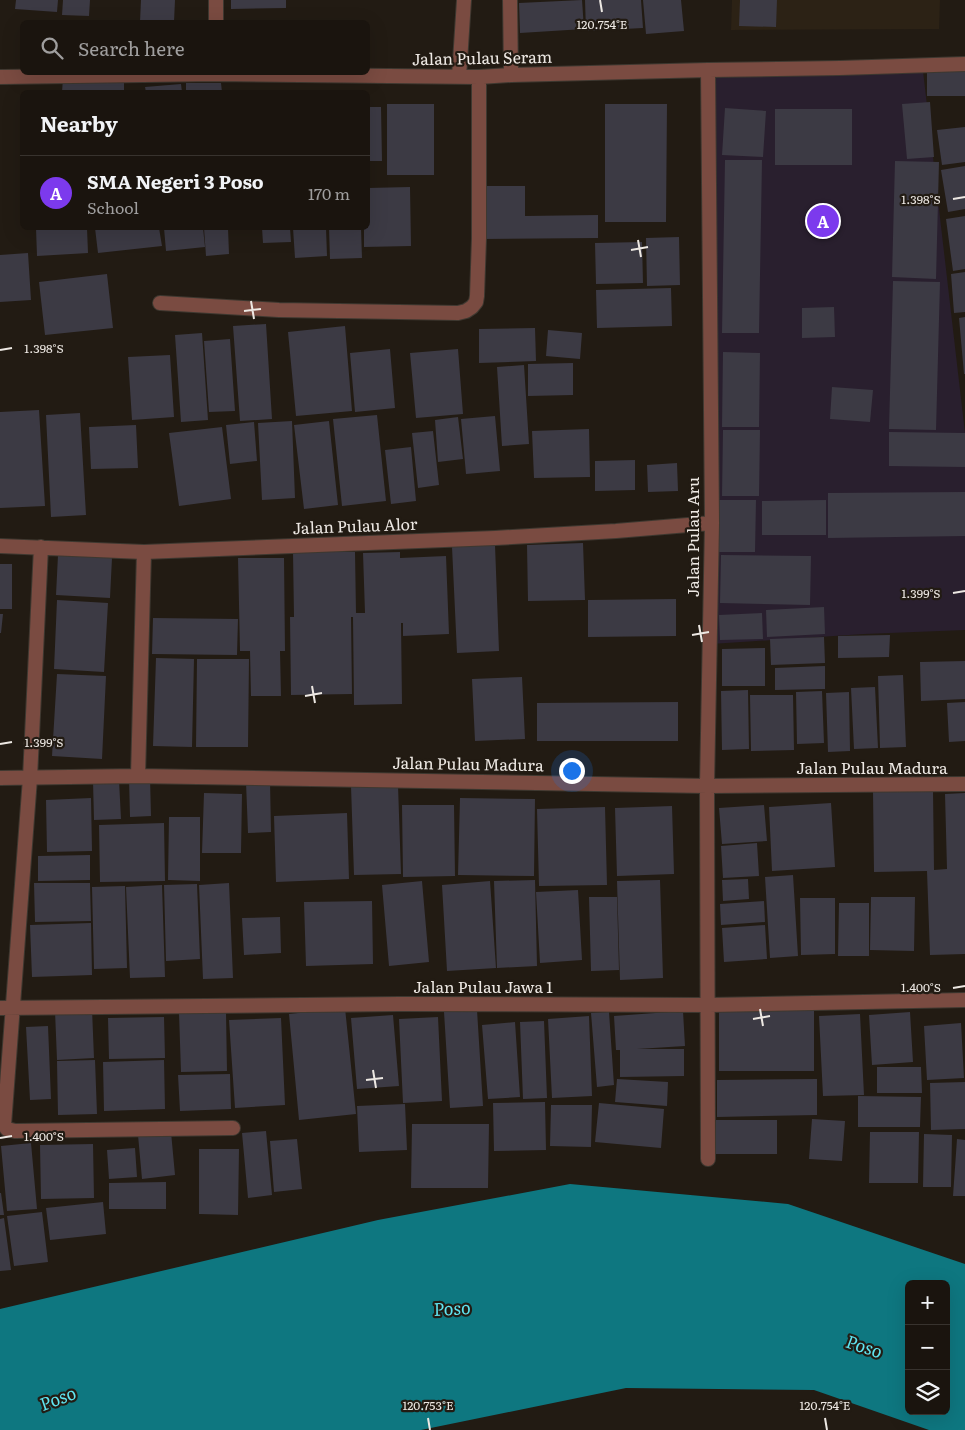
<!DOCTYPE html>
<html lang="en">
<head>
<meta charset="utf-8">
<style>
  body { margin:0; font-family:Literata,serif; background:#27211c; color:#f1f3f6 }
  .controls { position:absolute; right:15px; bottom:15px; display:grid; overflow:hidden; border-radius:8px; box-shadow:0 5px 20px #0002 }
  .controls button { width:45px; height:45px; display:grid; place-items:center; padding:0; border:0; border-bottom:1px solid #38332e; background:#1a140e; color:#f1f3f6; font:25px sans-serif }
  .you { position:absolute; left:571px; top:770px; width:18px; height:18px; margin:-12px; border:4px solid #fff; border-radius:50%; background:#1a73e8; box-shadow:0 0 0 8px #1a73e833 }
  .badge { display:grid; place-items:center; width:32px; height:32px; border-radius:50%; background:#7c3aed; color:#fff; font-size:16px; font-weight:700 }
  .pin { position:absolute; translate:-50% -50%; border:2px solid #fff; box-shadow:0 1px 5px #0006 }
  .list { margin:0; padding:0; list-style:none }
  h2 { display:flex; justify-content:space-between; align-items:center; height:65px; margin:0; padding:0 20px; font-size:21px }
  h2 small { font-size:16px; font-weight:400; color:#9f9e9e }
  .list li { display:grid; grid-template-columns:32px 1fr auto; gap:15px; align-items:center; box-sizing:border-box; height:75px; padding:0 20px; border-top:1px solid #38332e }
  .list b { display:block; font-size:19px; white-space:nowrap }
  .list p { margin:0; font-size:16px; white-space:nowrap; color:#9f9e9e }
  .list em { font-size:16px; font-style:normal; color:#9f9e9e }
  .icon { flex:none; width:28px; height:28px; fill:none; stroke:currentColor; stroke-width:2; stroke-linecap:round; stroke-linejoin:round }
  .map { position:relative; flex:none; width:965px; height:1430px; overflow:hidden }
  .search { position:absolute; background:#1a140e; box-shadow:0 5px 20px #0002; left:20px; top:20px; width:350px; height:55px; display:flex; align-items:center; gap:12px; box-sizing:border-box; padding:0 18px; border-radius:8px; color:#9f9e9e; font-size:19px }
  .panel { position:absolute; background:#1a140e; box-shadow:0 5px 20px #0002; left:20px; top:90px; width:350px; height:140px; border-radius:8px }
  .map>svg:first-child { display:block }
  .built { fill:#2c2215 }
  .education { fill:#291f2e }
  .water { fill:#0e7780; fill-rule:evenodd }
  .building { fill:#3c3a44 }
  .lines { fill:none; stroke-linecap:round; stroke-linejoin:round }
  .minor-casing { stroke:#3e3830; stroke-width:16 }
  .minor { stroke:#7a4b41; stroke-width:14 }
  .ticks { fill:none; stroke:#ede8e3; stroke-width:2 }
  .labels { text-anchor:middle; stroke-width:4.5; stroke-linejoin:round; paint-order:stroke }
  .street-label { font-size:16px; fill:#ede8e3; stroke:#221b13 }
  .water-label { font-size:18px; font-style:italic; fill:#60e5f1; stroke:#221b13 }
  .ticks-label { font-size:12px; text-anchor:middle; fill:#ede8e3; stroke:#221b13; stroke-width:4.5; stroke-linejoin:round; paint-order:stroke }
</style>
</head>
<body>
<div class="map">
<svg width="965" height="1430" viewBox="0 0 965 1430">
  <rect width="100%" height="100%" fill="#221b13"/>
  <!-- built -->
  <path class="built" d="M732,0H940L939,29L731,30Z"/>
  <!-- education -->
  <path class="education" d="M923,71L965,433V630L864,634L711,644L705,73Z"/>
  <!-- water -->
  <path class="water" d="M570,1184L788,1204L965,1264V1430H929L814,1390L626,1388L421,1430H0V1309L378,1220ZM909,1284H946V1411H909Z"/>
  <!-- building -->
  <path class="building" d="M16,0H58L57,12L15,9Z
    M63,0H90L89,16L62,15Z
    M141,0H175L174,22H140Z
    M231,0H286V8L231,9Z
    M582,0L584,29L520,33L519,3Z
    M585,0H641L643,28L586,31Z
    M643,0H681L684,31L646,34Z
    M740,0H777L776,27L739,26Z
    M927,68H965V96H927Z
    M63,78L124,79V92H62Z
    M186,83H221L222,92H186Z
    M181,84L182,92H146L145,87Z
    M930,102L934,157L907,159L902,104Z
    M387,104H434V175H387Z
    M605,104H667L666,222H605Z
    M368,107H381L382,161H368Z
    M725,108L766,111L763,157L722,155Z
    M775,109H852V165H775Z
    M965,127V162L942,165L937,130Z
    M725,160H762L759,333H722Z
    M895,161L939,162L936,279L892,277Z
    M965,166V209L948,212L941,170Z
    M482,186H525V216L598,215V238L482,239Z
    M410,187L411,246L364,247V228H368V188Z
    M965,216V269L953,271L946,219Z
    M36,228H87L88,253L37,256Z
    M95,228H159L162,246L98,253Z
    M164,228H203L205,247L166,251Z
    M204,228H228L229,254L206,256Z
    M262,228H290L291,242L263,243Z
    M293,228H326L327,256L295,258Z
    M329,228H361L362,258L330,259Z
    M679,237L680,285L647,286L646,238Z
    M642,242L643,283L596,284L595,243Z
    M28,253L31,300L0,302V255Z
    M965,272V312L954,313L951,274Z
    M107,274L113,328L45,335L39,282Z
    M893,281L940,282L936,430L889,429Z
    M671,288L672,326L597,328L596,290Z
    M834,307L835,337L802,338V308Z
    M965,317V374H964L959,318Z
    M266,324L272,419L240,421L233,326Z
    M345,326L352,411L296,416L288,332Z
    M535,328L536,361L479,363V329Z
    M548,330L582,333L580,359L546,356Z
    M202,333L208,420L181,422L175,335Z
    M230,339L235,411L209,412L204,341Z
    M390,349L395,408L355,412L350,353Z
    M458,349L463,414L416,418L410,353Z
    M723,352L760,353L759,427H722Z
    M170,355L174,417L132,420L128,357Z
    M573,363V395L528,396V364Z
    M524,365L529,444L502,446L497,367Z
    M832,387L873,390L870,422L830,419Z
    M39,410L45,506L0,508V412Z
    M80,413L86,515L51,517L46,415Z
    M377,415L386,501L342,506L333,419Z
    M495,416L500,471L466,474L461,419Z
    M458,417L463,459L438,462L435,420Z
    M292,421L295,498L262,500L258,423Z
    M329,421L338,505L304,509L294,425Z
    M254,422L257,461L230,464L226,425Z
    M136,425L138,468L91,469L89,427Z
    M222,427L231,499L179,506L169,433Z
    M589,429L590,477L534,478L532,431Z
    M723,430H760L759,496H722Z
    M433,431L439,485L418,488L412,433Z
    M889,432L965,433V467L889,466Z
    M411,447L416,501L391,504L385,450Z
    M635,460V490L595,491V461Z
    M677,463L678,491L648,492L647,465Z
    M965,492V536L828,538V493Z
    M719,500H756L755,552H719Z
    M826,500V535H762V501Z
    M583,543L585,600L528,601L527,545Z
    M495,545L499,651L457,653L452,547Z
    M293,552H355L356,613H365L363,553L400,552V558L446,556L449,634L403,636V623H401L402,704L354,705L353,617H351L352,694L291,695L290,617H294Z
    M58,555L112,558L110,598L56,595Z
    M721,555L811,556L810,605L720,603Z
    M238,558H284L285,651H280L281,696H251L250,651H240Z
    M0,564H12V609H0Z
    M676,599V636L588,637V600Z
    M57,600L108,603L104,672L54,669Z
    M824,607L825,634L767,637L766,610Z
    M762,613L763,639L720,640L719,615Z
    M0,614H3L1,633H0Z
    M153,618L238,619L237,655L152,654Z
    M890,635L889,657L838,658V636Z
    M824,637L825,663L771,665L770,639Z
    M765,648V686H722V649Z
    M156,658L194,659L192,747L153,746Z
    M197,659H249L248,747H196Z
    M965,661V699L921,701L920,662Z
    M825,666V689L775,690V668Z
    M57,674L106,676L102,759L52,756Z
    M903,675L906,747L880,748L878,676Z
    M522,677L525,739L475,741L472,679Z
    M875,687L878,748L854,749L851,688Z
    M748,690L749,749L722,750L721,691Z
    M822,691L824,743L797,744L796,692Z
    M849,692L850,751L828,752L826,693Z
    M750,695H793L794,750L751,751Z
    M678,702V741H537V703Z
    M965,702V741L949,742L947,703Z
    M150,777L151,816L130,817L129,778Z
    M119,780L121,819L94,820L93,781Z
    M270,781L271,832L248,833L246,782Z
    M398,785L401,874L354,875L351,786Z
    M933,790L934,870L947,869L945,794L965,793V954L930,955L927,871L874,872L873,791Z
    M204,793L242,794L241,853H202Z
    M91,798L92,851L47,852L46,800Z
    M460,798L535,799L534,876L458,875Z
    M831,803L835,867L772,871L769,807Z
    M402,805H454L455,876L403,877Z
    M764,805L767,841L722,844L719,808Z
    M672,806L674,874L617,876L615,808Z
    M605,807L607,885L539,886L537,809Z
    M347,813L349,879L276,882L274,816Z
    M169,817H200V881L168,880Z
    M164,823L165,881L100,882L99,825Z
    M757,843L759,876L723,878L721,846Z
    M90,855V880L38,881V856Z
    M793,875L798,956L770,958L765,877Z
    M748,879L749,899L723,901L722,880Z
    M535,880L537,966L497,968L494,881Z
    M660,880L663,978L620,980L617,881Z
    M422,881L429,962L389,966L382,885Z
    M490,881L496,968L447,971L442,885Z
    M34,883H90L91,921L35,922Z
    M229,883L233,978L203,979L199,885Z
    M197,884L200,959L166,961L164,885Z
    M162,885L165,977L130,978L126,887Z
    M125,886L127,968L94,969L92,887Z
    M578,890L582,960L540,963L536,892Z
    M589,897H617L619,970L591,971Z
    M871,897H915L914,951L870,950Z
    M800,898H835V954L801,955Z
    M372,901L373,964L306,966L304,902Z
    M764,901L765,922L721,925L720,904Z
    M839,903H869V956H838Z
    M280,917L281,953L244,955L242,918Z
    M91,923L92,975L32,977L30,925Z
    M765,925L767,959L724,962L722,928Z
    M345,1008L356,1114L299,1120L289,1014Z
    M92,1009L94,1058L57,1060L55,1011Z
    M719,1009H814V1071H719Z
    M477,1010L483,1106L450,1108L444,1012Z
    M683,1011L685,1046L637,1049H684V1076L620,1077V1050H616L614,1016Z
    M226,1012L227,1071L181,1072L179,1013Z
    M609,1012L614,1085L597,1087L591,1013Z
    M910,1012L913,1062L872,1065L869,1015Z
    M860,1014L864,1095L823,1096L819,1016Z
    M393,1015L399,1086L357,1089L351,1018Z
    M589,1016L592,1096L552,1098L548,1019Z
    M164,1017L165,1058L109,1059L108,1018Z
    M438,1017L442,1101L403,1103L399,1019Z
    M281,1018L285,1105L235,1108L229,1020Z
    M544,1021L547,1098L523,1099L520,1022Z
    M515,1022L520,1097L488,1099L482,1025Z
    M961,1023L964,1078L927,1080L924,1026Z
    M48,1026L51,1099L30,1100L26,1027Z
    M95,1060L97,1114L58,1115L57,1061Z
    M164,1060L165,1109L104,1111L103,1062Z
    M877,1067H921L922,1093H877Z
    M230,1074L231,1109L180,1111L178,1075Z
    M617,1079L668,1082L667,1106L615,1102Z
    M817,1079V1115L717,1117V1080Z
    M965,1082V1129L931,1130L930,1083Z
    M858,1096L921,1097L920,1127H858Z
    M545,1102L546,1150L494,1151L493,1103Z
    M599,1103L664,1109L661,1148L595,1142Z
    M405,1104L407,1150L359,1152L357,1106Z
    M551,1105H592L591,1147L550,1146Z
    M812,1119L845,1121L842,1161L809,1159Z
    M716,1120H777V1154H715Z
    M412,1124H489L488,1188H411Z
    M266,1131L272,1195L248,1198L242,1133Z
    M171,1132L175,1175L142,1179L138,1135Z
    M870,1132H919L918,1183H869Z
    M924,1134L952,1135L951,1187H923Z
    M297,1139L302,1189L274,1192L270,1141Z
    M957,1139L965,1140V1196H953Z
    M31,1143L37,1209L7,1211L1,1146Z
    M93,1144L94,1198L41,1199L40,1145Z
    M135,1148L137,1177L109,1179L107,1150Z
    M199,1149H239L238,1215L199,1214Z
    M166,1182V1209H109V1183Z
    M0,1193H1L4,1215H0Z
    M103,1202L106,1234L50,1240L46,1208Z
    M42,1212L48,1262L14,1266L7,1216Z
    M4,1218L11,1270L0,1271V1219Z"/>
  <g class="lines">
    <defs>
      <path id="minor" d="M510,0L511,75
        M216,22V0
        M708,70L712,523L707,786L708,1159
        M0,77L215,74L479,77L511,75L708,70L840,68L965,64
        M459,77L464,0
        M160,303L279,310L458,313L466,311L472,307L476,302L477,296L479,238V77
        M0,546L144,552L495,538L616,531L712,523
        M41,547L30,778L4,1125L7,1129L15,1131L233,1128
        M138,776L144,552
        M0,778L138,776L707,786L965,784
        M0,1008L399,1004L709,1005L965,1000"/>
    </defs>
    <!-- minor casing -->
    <use href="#minor" class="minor-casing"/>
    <!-- minor -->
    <use href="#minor" class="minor"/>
  </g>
  <!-- ticks -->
  <path class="ticks" d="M600,0L602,12M953,199L965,197M638,240L641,257M631,250L648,247M251,301L254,319M244,311L261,309M0,350L12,348M953,593L965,591M699,625L702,642M692,635L709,632M312,686L315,703M305,696L322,693M0,744L12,742M953,988L965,986M760,1009L763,1026M753,1019L770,1016M373,1070L376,1088M366,1080L383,1078M0,1138L12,1136M428,1418L430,1430M825,1418L827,1430"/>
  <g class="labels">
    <!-- street labels -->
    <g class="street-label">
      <text transform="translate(482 58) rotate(-1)" y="6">Jalan Pulau Seram</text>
      <text transform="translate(355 526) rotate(-2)" y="6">Jalan Pulau Alor</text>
      <text transform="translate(693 537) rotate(-90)" y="6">Jalan Pulau Aru</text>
      <text transform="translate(468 764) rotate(1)" y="6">Jalan Pulau Madura</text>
      <text x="872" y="774">Jalan Pulau Madura</text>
      <text x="483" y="993">Jalan Pulau Jawa 1</text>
    </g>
    <!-- water labels -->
    <g class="water-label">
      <text transform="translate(452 1309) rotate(-3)" y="6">Poso</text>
      <text transform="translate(864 1347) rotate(18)" y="6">Poso</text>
      <text transform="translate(58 1399) rotate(-21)" y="6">Poso</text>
    </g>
  </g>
  <g class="ticks-label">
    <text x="602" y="29">120.754°E</text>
    <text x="921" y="204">1.398°S</text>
    <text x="44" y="353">1.398°S</text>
    <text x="921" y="598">1.399°S</text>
    <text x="44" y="747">1.399°S</text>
    <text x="921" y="992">1.400°S</text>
    <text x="44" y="1141">1.400°S</text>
    <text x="428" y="1410">120.753°E</text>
    <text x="825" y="1410">120.754°E</text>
  </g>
</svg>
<div class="controls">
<button>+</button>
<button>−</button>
<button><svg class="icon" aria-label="layers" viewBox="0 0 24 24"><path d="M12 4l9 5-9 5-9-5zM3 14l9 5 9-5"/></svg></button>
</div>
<div class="you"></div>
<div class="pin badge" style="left:823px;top:221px">A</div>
<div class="search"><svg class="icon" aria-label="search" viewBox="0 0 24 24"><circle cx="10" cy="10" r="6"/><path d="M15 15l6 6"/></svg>Search here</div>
<section class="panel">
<h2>Nearby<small></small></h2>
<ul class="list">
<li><span class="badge">A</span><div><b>SMA Negeri 3 Poso</b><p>School</p></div><em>170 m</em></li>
</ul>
</section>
</div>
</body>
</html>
